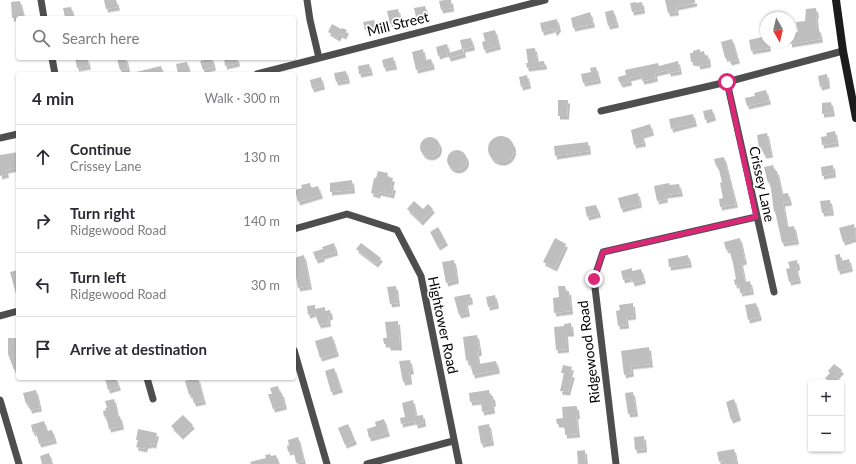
<!DOCTYPE html>
<html lang="en">
<head>
<meta charset="utf-8">
<style>
  body { margin:0; font-family:Lato,sans-serif; background:#f7f7f7; color:#2b2b33 }
  .controls { position:absolute; right:12px; bottom:12px; display:grid; overflow:hidden; border-radius:4px; box-shadow:0 1px 3px #0004 }
  .controls button { width:36px; height:36px; display:grid; place-items:center; padding:0; border:0; border-bottom:1px solid #e1e1e2; background:#fff; color:#2b2b33; font:20px sans-serif }
  .compass { position:absolute; left:760px; top:12px; width:36px; height:36px; border-radius:50%; background:#fff; box-shadow:0 1px 3px #0004; rotate:172deg }
  .stop { position:absolute; width:12px; height:12px; margin:-9px; border:3px solid #db2777; border-radius:50%; background:#fff }
  .stop.end { background:#db2777; border-color:#fff; box-shadow:0 1px 4px #0008 }
  .list { margin:0; padding:0; list-style:none }
  h2 { display:flex; justify-content:space-between; align-items:center; height:52px; margin:0; padding:0 16px; font-size:17px }
  h2 small { font-size:13px; font-weight:400; color:#7c7c81 }
  .list li { display:grid; grid-template-columns:26px 1fr auto; gap:12px; align-items:center; box-sizing:border-box; height:64px; padding:0 16px; border-top:1px solid #e1e1e2 }
  .list b { display:block; font-size:15px; white-space:nowrap }
  .list p { margin:0; font-size:13px; white-space:nowrap; color:#7c7c81 }
  .list em { font-size:13px; font-style:normal; color:#7c7c81 }
  .icon { flex:none; width:22px; height:22px; fill:none; stroke:currentColor; stroke-width:2; stroke-linecap:round; stroke-linejoin:round }
  .map { position:relative; flex:none; width:856px; height:464px; overflow:hidden }
  .search { position:absolute; background:#fff; box-shadow:0 1px 3px #0004; left:16px; top:16px; width:280px; height:44px; display:flex; align-items:center; gap:10px; box-sizing:border-box; padding:0 14px; border-radius:4px; color:#7c7c81; font-size:15px }
  .panel { position:absolute; background:#fff; box-shadow:0 1px 3px #0004; left:16px; top:72px; width:280px; height:308px; border-radius:4px }
  .map>svg:first-child { display:block }
  .building { fill:#bebebe; filter:url(#shadow) }
  .lines { fill:none; stroke-linecap:round; stroke-linejoin:round }
  .street { stroke:#4e4e4e; stroke-width:7 }
  .secondary { stroke:#1b1b1b; stroke-width:8 }
  .route { stroke:#db2777; stroke-width:5 }
  .labels { text-anchor:middle; stroke-width:3.5; stroke-linejoin:round; paint-order:stroke }
  .street-label { font-size:14px; fill:#000; stroke:#fff }
</style>
</head>
<body>
<div class="map">
<svg width="856" height="464" viewBox="0 0 856 464">
  <defs>
    <filter id="shadow"><feDropShadow dx="2" dy="3.5" stdDeviation="0" flood-color="#0004"/></filter>
  </defs>
  <rect width="100%" height="100%" fill="#fff"/>
  <!-- building -->
  <path class="building" d="M104,0H116L118,7L106,9Z
    M445,0H451L452,8L441,10L439,1Z
    M665,0H695V3L676,7L677,12L668,13Z
    M20,1L24,18H12L11,2Z
    M636,2V3L642,2L643,10L632,12L630,3Z
    M425,6L427,14L416,17L414,8Z
    M71,7L74,18H65L63,8Z
    M816,8L817,15H816L817,29H819L821,39L790,44V34L798,32L796,22L805,21L806,9Z
    M398,9L401,21L390,24L387,11Z
    M613,10L617,24L608,26L605,12Z
    M590,12L593,24L573,28L571,18Z
    M557,19L559,28L555,33L554,29L542,32L540,23Z
    M374,20L376,28L365,30L363,22Z
    M332,24L341,29L342,28L347,30L344,36L340,34L338,38L328,32Z
    M495,30L499,46L484,50L482,42L485,41L483,33Z
    M766,36V42H768L769,48L751,51L749,40Z
    M471,38L473,47L463,49L464,54L449,58L447,53L438,56L436,47L447,44L449,53L462,49L460,40Z
    M732,39L738,60L730,62L728,58H725L721,42Z
    M535,48L537,60H534L535,62L544,61L545,66L527,68L526,63H528L526,49Z
    M423,49L425,60L431,59L433,66L416,70L412,52Z
    M700,49V52L704,51L705,56L708,55L709,64L698,66V63L691,62L690,53H693V51Z
    M393,57L395,66L384,68L382,60Z
    M75,58H87L89,66L77,68Z
    M126,58L128,69L120,70L117,59Z
    M212,58L214,67L203,70L200,61Z
    M224,58H237L238,63L225,66Z
    M678,61L680,71L669,73L668,70L655,73L656,78L648,80L642,81L641,75L629,78L630,82L621,84L620,82H619L618,77L626,75L625,70L658,63L659,66Z
    M187,62L190,74H178L176,64Z
    M369,64L371,72L359,74L358,66Z
    M161,66L163,74H136V72Z
    M596,67L599,80L583,83L581,74L591,72L590,68Z
    M346,71L348,80L336,82L334,73Z
    M827,74L828,85L820,87L818,76Z
    M527,75L529,85L521,87L519,77Z
    M321,77L323,86L312,89L310,80Z
    M766,90L769,101L747,106L745,98L755,96L754,93Z
    M558,100H568L567,116H558Z
    M831,102L833,113L822,114V103Z
    M712,109L714,117L705,120L703,111Z
    M693,114L695,123L671,129L669,119Z
    M650,124L652,132L642,135L644,143L634,145L631,130Z
    M835,131L837,143L822,145L821,137L827,136L826,133Z
    M767,133L771,154L764,155L762,147L759,148L757,135Z
    M488 149a13 13 0 1 1 26 0a13 13 0 1 1-26 0Z
    M420 147a10 10 0 1 1 20 0a10 10 0 1 1-20 0Z
    M588,142L589,151L555,156L554,146Z
    M447 160a10 10 0 1 1 20 0a10 10 0 1 1-20 0Z
    M18,152V168L6,170L7,174L0,176V155Z
    M724,157L736,204L720,207L719,199L723,198L720,183L722,182L718,166H716L714,159Z
    M773,165L775,171H777L782,194L788,193L790,202L783,203L787,227L794,226L797,241L782,243L775,211L774,212L770,182L768,183L764,167Z
    M833,165L834,174L822,176L821,167Z
    M378,171L388,173L387,177L393,178L391,186L394,187L392,195L379,192L378,195L371,193L374,178H376Z
    M352,180L353,190L330,192V183Z
    M310,183L311,188L318,186L321,195L298,202L295,190L302,188L301,185Z
    M669,183L670,185L679,184L681,193L665,195L666,199L657,201L654,186Z
    M638,193L640,204L621,209L618,198Z
    M830,200L832,212L822,213L820,201Z
    M414,201L423,209L428,204L433,209L421,222L407,209Z
    M596,205L599,214L587,217L585,207Z
    M854,224L856,238L843,242L839,228Z
    M438,227L446,242L438,247L430,232Z
    M555,238L566,244L555,268L543,262Z
    M740,238L745,261L741,262L745,282L750,281L752,291L740,293L739,284L735,285L734,280L736,279L733,263L729,249L726,250L724,242Z
    M334,243L336,252L322,256L323,258L316,260L313,252L323,249L322,247Z
    M361,243L381,258L376,264L356,249Z
    M840,254L841,261L849,259L851,268L838,271L835,255Z
    M304,255L310,286L298,288L294,266V258Z
    M688,255L690,264L669,267L668,259Z
    M454,260L457,280L446,283L442,262Z
    M797,260L798,267H796L799,280L789,282L786,269L790,268L788,262Z
    M632,268V271L641,269L644,280L633,283L631,278L623,280L621,271Z
    M18,270V293L16,294L10,272Z
    M396,286L398,303L390,304L387,287Z
    M558,286H565L566,292L569,291L571,311L554,313L553,298L559,297Z
    M470,294L471,301L466,302L468,313L459,315L454,297Z
    M495,295L497,305L488,307L486,297Z
    M633,303L634,316L626,317L627,325L618,326L616,311L620,310L619,305Z
    M756,303L760,317L748,320L745,305Z
    M315,305V309L325,307V311L330,310L331,316L328,317L329,323L319,325L315,313L308,315L307,306Z
    M398,321L400,347H389L388,344H384L383,338H387L385,322Z
    M571,323L572,333H566L567,349L556,350L554,327L564,326V324Z
    M477,335L480,352L477,353L479,364L496,361L498,370L473,375L471,365L469,366L468,360L466,361L463,337Z
    M332,336L337,353L320,358L315,341Z
    M8,338H18V369L14,370L8,354Z
    M649,347L651,364L631,366L632,373L624,375L621,351Z
    M410,360L412,371H409L410,381L403,382L399,361Z
    M834,364L842,370L836,377L838,379L834,383H831L825,378L830,373L828,371Z
    M563,365L572,367L570,374H573L568,392L560,391L564,373H561Z
    M334,368L341,389L331,392L325,371Z
    M105,378H116L119,387L108,390Z
    M198,378L204,401L194,403L191,394L189,395L185,381Z
    M278,386L280,393H282L285,406L273,409L268,394H272L270,388Z
    M36,390L40,408L30,410L28,403L26,404L23,393Z
    M489,390L490,396H493L494,403H492L493,410L482,412L481,401L470,402L469,393Z
    M633,392L636,413L628,414L625,393Z
    M114,399L118,417L120,416L122,426L109,429L106,416L104,417L103,411L106,410L105,408H107L105,401Z
    M734,399L739,417L731,420L726,402Z
    M413,400L416,416L423,415L424,423L416,425L415,421L401,424L400,418L405,417L402,403Z
    M576,406L577,407L578,415L576,416L578,434L565,435V427H563L562,424H557L556,419L563,418L562,407Z
    M183,415L193,425L181,436L171,426Z
    M384,419L388,433L369,438L367,429L376,426L375,422Z
    M44,421L47,431L52,430L55,440L39,444L36,432L33,433L31,425Z
    M348,424L355,441L345,445L338,428Z
    M489,424L492,442L481,444L478,426Z
    M138,429L157,433L154,445L150,444L149,445H146L145,449L136,447L138,440H136Z
    M644,436L645,449L635,450L634,437Z
    M298,437L304,461L296,463L294,452L292,453V451L288,452L287,446L289,445L288,440Z
    M734,449L737,464H726L723,461L719,462L717,452Z
    M585,450L586,464H578L577,451Z
    M49,453L52,464H42L40,456Z
    M270,454L271,456L276,455L279,464H251L250,462L266,458L265,455Z"/>
  <g class="lines">
    <!-- street -->
    <path class="street" d="M41,0L44,18
      M307,0L310,20L319,58
      M52,58L55,74
      M257,74L545,0
      M727,82L774,292
      M601,111L727,82L843,51
      M0,138L18,134
      M294,229L347,214L397,230L421,276L459,464
      M0,316L18,311
      M294,350L327,464
      M147,378L153,399
      M0,400L19,464
      M367,464L453,441
      M616,464L594,279L603,252L756,217"/>
    <!-- secondary -->
    <path class="secondary" d="M836,0L843,51L856,118"/>
  </g>
  <g class="lines">
    <!-- route -->
    <path class="route" d="M594,279L603,252L756,217L727,82"/>
  </g>
  <g class="labels">
    <!-- street labels -->
    <g class="street-label">
      <text transform="translate(398 24) rotate(-14)" y="5">Mill Street</text>
      <text transform="translate(762 184) rotate(78)" y="5">Crissey Lane</text>
      <text transform="translate(443 325) rotate(78)" y="5">Hightower Road</text>
      <text transform="translate(589 352) rotate(-97)" y="5">Ridgewood Road</text>
    </g>
  </g>
</svg>
<div class="controls">
<button>+</button>
<button>−</button>
</div>
<svg class="compass" viewBox="-18 -18 36 36"><path d="M0-13l5 13h-10z" fill="#e53935"/><path d="M0 13l5-13h-10z" fill="#7c7c81"/></svg>
<div class="stop" style="left:727px;top:82px"></div>
<div class="stop end" style="left:594px;top:279px"></div>
<div class="search"><svg class="icon" aria-label="search" viewBox="0 0 24 24"><circle cx="10" cy="10" r="6"/><path d="M15 15l6 6"/></svg>Search here</div>
<section class="panel">
<h2>4 min<small>Walk · 300 m</small></h2>
<ul class="list">
<li><svg class="icon" aria-label="ahead" viewBox="0 0 24 24"><path d="M12 20V5M6 11l6-6 6 6"/></svg><div><b>Continue</b><p>Crissey Lane</p></div><em>130 m</em></li>
<li><svg class="icon" aria-label="right" viewBox="0 0 24 24"><path d="M7 20v-9h11M14 6l5 5-5 5"/></svg><div><b>Turn right</b><p>Ridgewood Road</p></div><em>140 m</em></li>
<li><svg class="icon" aria-label="left" viewBox="0 0 24 24"><path d="M17 20v-9H6M10 6l-5 5 5 5"/></svg><div><b>Turn left</b><p>Ridgewood Road</p></div><em>30 m</em></li>
<li><svg class="icon" aria-label="arrive" viewBox="0 0 24 24"><path d="M6 21V4h12l-3 4 3 4H6"/></svg><div><b>Arrive at destination</b></div></li>
</ul>
</section>
</div>
</body>
</html>
